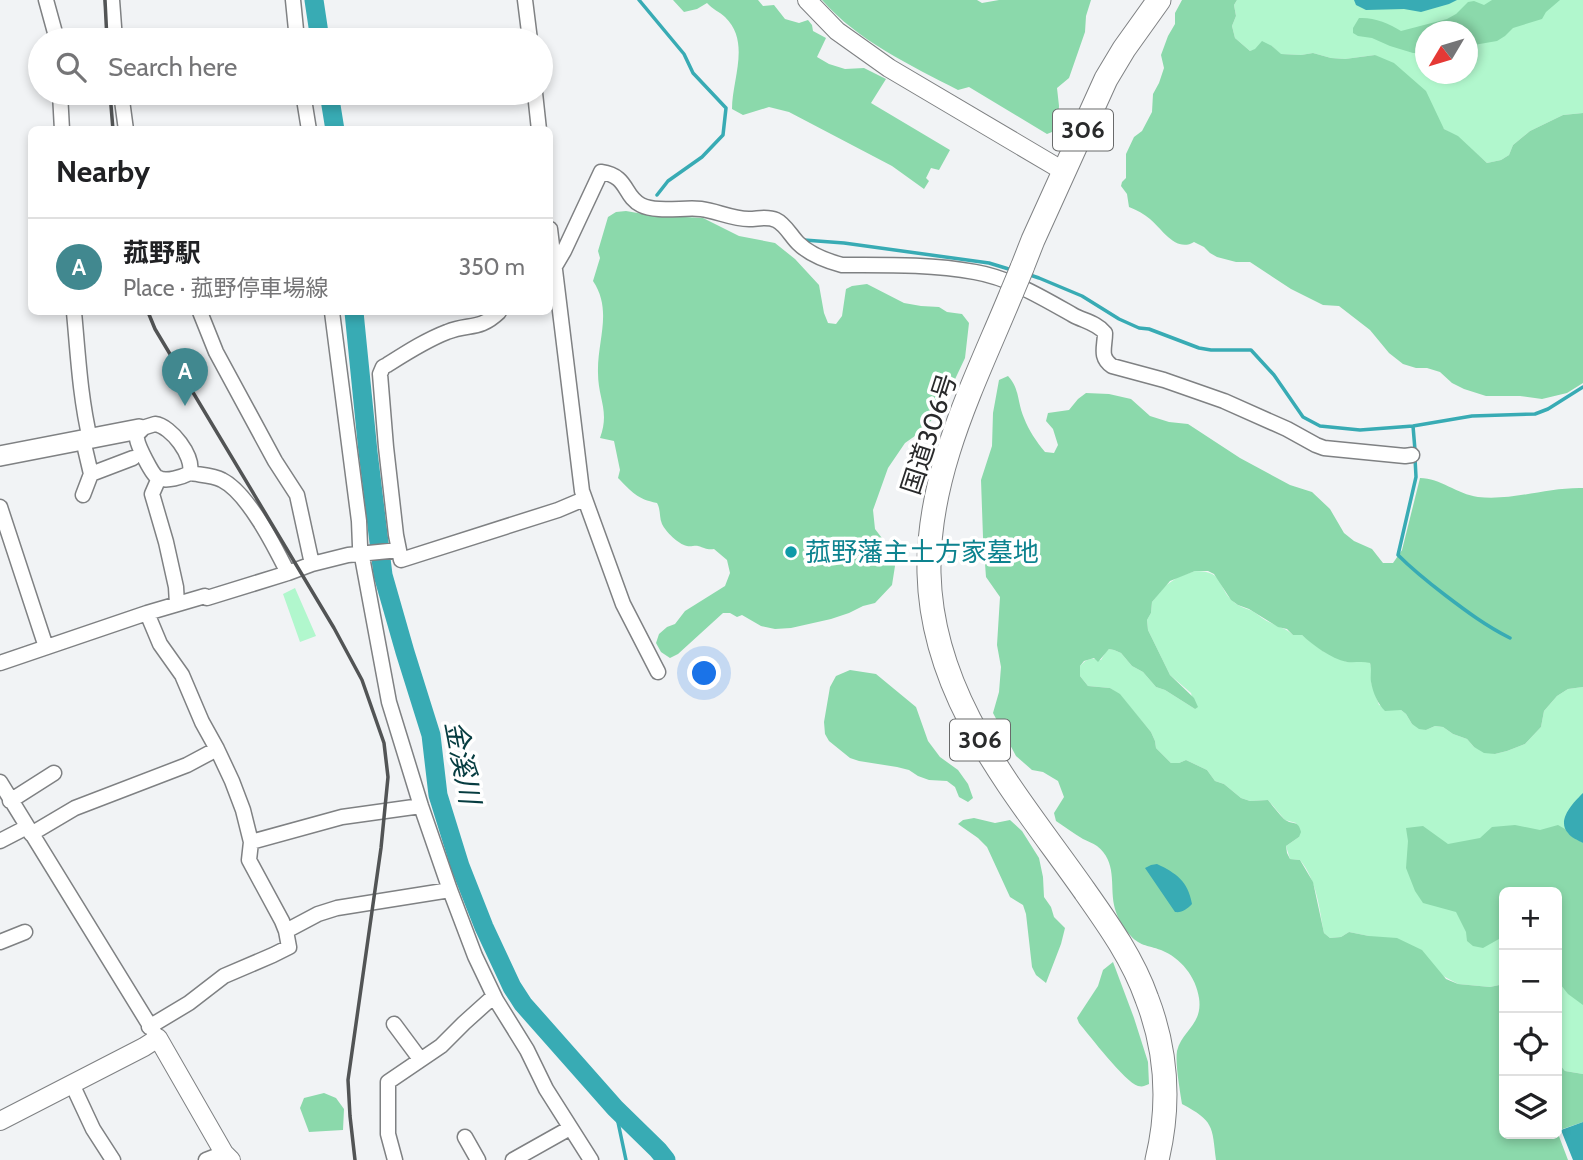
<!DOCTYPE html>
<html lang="en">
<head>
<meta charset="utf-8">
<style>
  body { margin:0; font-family:Cabin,"Noto Sans JP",sans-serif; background:#f6f6f6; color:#202124 }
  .controls { position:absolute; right:21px; bottom:21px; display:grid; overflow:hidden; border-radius:10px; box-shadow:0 4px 10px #0003 }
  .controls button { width:63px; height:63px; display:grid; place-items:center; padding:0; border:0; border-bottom:2px solid #e0e0e0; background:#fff; color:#202124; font:35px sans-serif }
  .compass { position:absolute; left:1415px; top:21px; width:63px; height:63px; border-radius:50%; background:#fff; box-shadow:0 4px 10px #0003; rotate:232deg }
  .you { position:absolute; left:705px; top:674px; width:24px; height:24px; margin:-18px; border:5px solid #fff; border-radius:50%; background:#1a73e8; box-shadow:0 0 0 10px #1a73e833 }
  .badge { display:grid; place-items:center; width:46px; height:46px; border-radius:50%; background:#41888f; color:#fff; font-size:23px; font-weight:700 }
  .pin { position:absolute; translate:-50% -58px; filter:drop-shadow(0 2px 4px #0008) }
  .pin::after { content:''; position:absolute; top:37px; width:24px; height:21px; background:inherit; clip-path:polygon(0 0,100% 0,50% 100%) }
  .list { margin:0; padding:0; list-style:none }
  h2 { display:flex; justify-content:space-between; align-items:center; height:91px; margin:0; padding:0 28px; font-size:30px }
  h2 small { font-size:23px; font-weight:400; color:#757577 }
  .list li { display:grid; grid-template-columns:46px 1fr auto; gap:21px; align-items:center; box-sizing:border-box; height:98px; padding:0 28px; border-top:2px solid #e0e0e0 }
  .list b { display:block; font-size:26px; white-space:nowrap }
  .list p { margin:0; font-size:23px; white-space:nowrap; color:#757577 }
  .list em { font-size:23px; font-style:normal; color:#757577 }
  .icon { flex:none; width:38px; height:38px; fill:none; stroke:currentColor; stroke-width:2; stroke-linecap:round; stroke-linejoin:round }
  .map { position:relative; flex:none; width:1583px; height:1160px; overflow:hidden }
  .search { position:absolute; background:#fff; box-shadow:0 4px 10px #0003; left:28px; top:28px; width:525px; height:77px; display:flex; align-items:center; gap:18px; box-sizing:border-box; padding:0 24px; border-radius:38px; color:#757577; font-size:26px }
  .panel { position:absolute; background:#fff; box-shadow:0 4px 10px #0003; left:28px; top:126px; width:525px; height:189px; border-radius:10px }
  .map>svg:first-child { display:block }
  .green { fill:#b1f7cd; fill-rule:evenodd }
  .forest { fill:#8bd9ab }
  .water { fill:#38abb4 }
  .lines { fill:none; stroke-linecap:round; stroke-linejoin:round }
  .stream { stroke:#38abb4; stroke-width:3.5 }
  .river { stroke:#38abb4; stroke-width:19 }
  .minor-casing { stroke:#7f8183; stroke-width:17 }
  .tertiary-casing { stroke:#7f8183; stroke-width:20 }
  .secondary-casing { stroke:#7f8183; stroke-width:22 }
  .trunk-casing { stroke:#7f8183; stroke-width:25 }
  .minor { stroke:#fff; stroke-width:14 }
  .tertiary { stroke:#fff; stroke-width:18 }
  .secondary { stroke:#fff; stroke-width:19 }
  .trunk { stroke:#fff; stroke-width:23 }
  .rail { stroke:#525455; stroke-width:3.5 }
  .trunk-bridge-casing { stroke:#7f8183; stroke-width:25; stroke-linecap:butt }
  .trunk-bridge { stroke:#fff; stroke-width:23 }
  .culture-dot { fill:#0f9aa8; stroke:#fff; stroke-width:2.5 }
  .labels { text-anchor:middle; stroke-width:7; stroke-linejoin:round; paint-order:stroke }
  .shield { fill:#fff; stroke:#696a6b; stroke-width:2 }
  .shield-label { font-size:24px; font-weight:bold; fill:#292a2b }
  .street-label { font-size:26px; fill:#292a2b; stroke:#fff }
  .culture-label { font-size:26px; fill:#0d838f; stroke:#fff; text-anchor:start }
  .water-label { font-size:28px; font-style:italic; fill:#063c40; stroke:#fff }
</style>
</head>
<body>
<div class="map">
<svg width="1583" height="1160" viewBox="0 0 1583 1160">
  <rect width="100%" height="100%" fill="#f1f3f5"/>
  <path class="green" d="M1237 0H1583V113L1563 115 1530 131 1513 145 1509 155 1501 160 1487 163 1458 137 1444 129 1375 55 1345 59 1331 58 1313 53 1301 55 1280 54 1272 46 1250 51 1235 38 1232 26 1236 16 1234 5ZM1426 32H1468V74H1426Z
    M1195 571C1227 571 1216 589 1235 603 1240 607 1245 608 1250 610 1257 613 1262 619 1269 622 1278 627 1286 628 1293 635H1302L1324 652 1347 662 1366 661 1370 663 1372 670 1371 682 1379 705 1401 710 1406 714 1412 724 1426 730 1435 726 1443 727 1453 734 1467 739 1474 747 1495 754 1507 751 1525 744 1541 727 1544 711 1557 696 1568 689 1583 687V1074L1565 1071 1557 1061V892H1504V984L1490 987 1458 984 1369 936 1349 932 1341 937 1330 938 1324 933C1319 907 1317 881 1300 860L1290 859 1286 846 1299 837 1296 823 1285 820 1268 800 1250 801 1241 798 1224 784 1215 781 1207 770 1186 760 1179 763H1171L1156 748 1155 741 1151 732 1120 695 1110 688 1088 686 1080 676V666C1086 659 1092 657 1101 660L1105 653 1109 649 1114 650 1121 653 1132 666 1143 672 1156 687 1165 690 1195 709 1191 693 1170 675 1148 630 1147 620 1151 613 1152 602 1165 586 1178 577Z
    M295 588 316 636 300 642 283 594Z"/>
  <path class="forest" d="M673 0H758L763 6 774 5 785 19 799 23 808 20 812 25 813 31 826 38 817 57 829 64 845 69 864 68 886 79 871 103 950 150 939 170 931 168 926 178 929 181 924 189 892 166 789 112 769 107 743 115 732 109C732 79 751 42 725 17 720 12 712 9 707 3L697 9 684 12Z
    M822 0H977L982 3 999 0H1091L1086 16 1085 32 1069 78 1057 88 1059 106 1057 130 1047 134 969 87 958 90C910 65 858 41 822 0Z
    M1182 0H1237L1234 5 1236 16 1232 26 1235 38 1250 51 1255 49 1262 41 1272 46 1281 54 1301 55 1313 53 1331 58 1345 59 1375 55 1394 63 1426 91 1444 129 1458 136 1487 163 1501 160 1509 155 1513 145 1530 131 1563 115 1583 113V383L1567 393 1542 399 1520 396H1486L1464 389 1452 383 1440 372 1427 368H1416L1403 364 1389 353 1370 330 1339 306 1323 305 1291 289 1250 262H1236L1217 257 1210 253 1204 247 1194 242C1176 253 1162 229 1150 219 1144 214 1137 210 1129 207L1127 194 1121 186 1122 182 1126 178V154L1134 137 1142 131 1152 112 1153 94 1159 83 1164 68 1161 55 1168 36 1175 24V13Z
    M1492 0H1560L1546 12 1542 19 1513 28 1505 36 1497 41 1468 46V32H1426L1425 53H1413L1390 46 1372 38 1358 36 1353 33V28L1359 18C1373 17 1389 23 1401 31L1447 19 1456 14 1468 2 1474 1 1484 5Z
    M626 211 649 215 703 218 739 236 775 243 795 259 819 285 824 313 828 323 836 324 842 316 846 289 852 286 867 284 904 303 921 306 939 307 947 312 962 314 969 323 965 358 941 409 922 431 905 443 888 468 873 510 875 529 891 550 895 566 892 585 875 603 863 606 849 613 831 619 791 628 775 629 761 626 742 615 737 617 730 613H723L678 654 670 658 661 652 656 643 659 634 667 627 675 624 685 611 725 586 730 573 727 560 714 549C707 550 705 548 698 546 695 545 691 547 687 546 678 544 666 532 662 524 659 517 661 510 657 503 637 499 632 492 618 478L620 470 614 441 600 438C610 411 598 399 598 373 597 340 613 311 593 281L600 258 598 251 608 217 616 212Z
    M1008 376C1020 389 1017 402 1024 418 1029 431 1036 441 1045 452L1054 453 1058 445 1053 429 1046 421 1048 413 1069 410 1078 399 1086 393 1109 394 1131 399 1150 416 1169 422 1188 424 1240 458 1290 485 1312 492 1330 509 1344 533 1354 541 1372 549 1383 563H1393L1402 550 1420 478C1440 478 1457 494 1478 497 1513 501 1548 487 1583 488V687L1568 689 1557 696 1544 711 1541 727 1525 744 1507 751 1495 754 1484 753 1474 747 1467 739 1453 734 1443 727 1435 726 1426 730 1419 729 1412 724 1406 714 1401 710 1385 711C1378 704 1373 693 1371 682 1370 675 1372 670 1370 663 1362 661 1354 663 1347 662 1330 658 1314 646 1302 635H1293L1287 629 1278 627 1249 609 1238 605 1231 600 1214 574 1208 571H1195L1170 581 1152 602 1151 613 1147 620 1148 630 1170 675 1194 698 1198 707 1195 709 1165 690 1156 687 1143 672 1132 666 1121 653 1114 650 1109 649 1098 662 1094 658 1084 661 1080 666V676L1088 686 1110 688 1120 694 1151 732 1155 741 1156 748 1171 763H1179L1186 760 1207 770 1215 781 1224 784 1241 798 1250 801 1268 800C1273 806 1278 813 1284 819 1293 826 1298 819 1301 832L1299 837 1286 846 1287 853 1290 859 1300 860 1313 882 1324 933 1330 938 1341 937 1349 932 1369 936 1397 938 1422 950 1446 979 1458 984 1490 987 1504 984V1134H1557V1061L1565 1071 1583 1074V1122L1557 1131 1568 1160H1216C1212 1126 1214 1121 1182 1104 1180 1091 1175 1063 1177 1051 1182 1030 1203 1025 1199 998 1196 977 1181 958 1161 950 1147 945 1139 946 1129 934 1122 926 1116 915 1114 905 1110 884 1117 862 1097 846 1093 843 1087 841 1083 839 1073 833 1065 827 1056 821L1054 813 1064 797 1058 781 1043 772 1032 770 1016 756 993 713 999 692 1001 667 997 645 1000 597 986 577 983 537 981 480 992 446 993 413 999 380Z
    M850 670 876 674 916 707 928 741 940 757 958 770 968 784 973 798 968 802 959 797 955 787 947 781 929 780 918 776 909 770 897 767 859 761 850 758 829 741 825 734 824 722 830 687 836 676Z
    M974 818 995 823 1010 820 1022 831 1039 858 1043 877 1044 897 1051 907 1054 917 1065 928 1061 944 1046 983 1036 975 1032 967 1026 914 1023 905 1010 897 987 847 978 838 958 824 963 820Z
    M1515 825 1540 830 1558 825 1565 829 1571 836 1583 843V1005L1568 994 1557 980V892H1504V946L1499 939 1483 948 1473 946 1467 941 1466 932 1456 912 1423 903 1415 891 1406 868 1408 841 1406 828 1423 826 1448 844 1480 838 1492 827Z
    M1113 962 1134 1018 1148 1062 1149 1084C1144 1086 1143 1087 1138 1086 1125 1082 1089 1035 1079 1023L1077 1018 1098 986 1103 970Z
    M324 1093 336 1098 344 1109 343 1130 309 1132 300 1108 304 1098Z"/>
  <path class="water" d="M1354 0H1457L1449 4 1421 12 1404 9 1366 10 1356 5Z
    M1583 793V843C1578 840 1571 838 1568 833 1556 820 1574 802 1583 793Z
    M1157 864C1176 873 1188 881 1192 904 1187 909 1182 913 1175 912L1145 868 1151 865Z
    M1583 1122V1160H1573L1561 1130Z"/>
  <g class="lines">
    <path class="stream" d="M639 0 684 54 693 73 726 108 723 135 702 157 668 181 657 195
      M804 240 844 243 989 263 1012 270
      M1027 274 1039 278 1082 296 1119 319 1139 328 1149 329 1199 348 1211 350H1251L1274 375 1303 417 1320 426 1360 430 1413 426 1472 416 1535 414 1548 409 1583 387
      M1413 426 1415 450
      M1415 458 1416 477 1398 555C1412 569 1428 582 1445 595 1466 611 1486 626 1510 638
      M615 1108 626 1160"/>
    <path class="river" d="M314 0 320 40
      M329 93 335 130
      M354 312 368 452 383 575 405 652 431 735 438 795 460 866 484 927 512 987 523 1004 615 1108 658 1150 666 1160"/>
    <defs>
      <path id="minor" d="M46 0 57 40
        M112 0 115 40
        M293 0 297 40
        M525 0 530 40
        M60 93 62 130
        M121 93 126 130
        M303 93 309 130
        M535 93 539 130
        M550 229 582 491 623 604 658 672
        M550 271 554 268 564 251 601 172C629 176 623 196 641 205 657 213 684 207 701 209 717 211 732 219 749 219 758 219 767 216 776 220 785 224 791 236 798 243 809 254 827 261 842 265 886 265 932 264 975 272 1010 278 1043 298 1073 315 1084 321 1097 323 1105 333 1105 347 1099 357 1112 366L1164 380 1224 401 1287 429 1316 445 1324 448 1405 456 1412 455
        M74 312C78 354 80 397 90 439
        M200 312 216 352 275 461 297 495 312 564
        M332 312 359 521 360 546 389 702 421 806 450 890 475 956 496 1000 527 1050 546 1089 591 1160
        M499 312C479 331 469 323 447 332 426 340 406 353 387 365L383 367 380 374 386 447 396 535 401 560 558 510 584 499
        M155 424C171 426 194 456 190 473 182 477 167 482 158 478 152 475 138 446 137 439 136 434 137 433 139 429Z
        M190 473C200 475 213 475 222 480 248 493 275 547 288 573
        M91 474 133 458
        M159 478 152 494 166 542 176 587 177 604
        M83 495 91 474 83 440
        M0 507 46 647
        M147 613 160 644 182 675 202 722 217 749 232 781 243 810 251 842 249 860 282 921 286 931 289 947 273 955 224 976 189 1003 149 1027
        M0 663 147 613 205 596 207 598 288 573 312 564 348 555 399 550
        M0 782 155 1034
        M10 801 54 773
        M31 834 75 808 187 765 217 749
        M0 841 27 827
        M251 842 342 817 421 806
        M286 931 318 914 337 908 450 890
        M0 942 25 932
        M394 1024 420 1059
        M72 1084 93 1129 113 1160
        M465 1137 478 1160
        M206 1160 224 1153
        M395 1160 388 1134V1082L441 1046 464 1023 494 996
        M513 1160 570 1128"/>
      <path id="tertiary" d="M807 0 837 31 889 68 1065 172
        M0 1121 144 1047 158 1038 224 1153 231 1160"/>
      <path id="secondary" d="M0 456 139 429"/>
      <path id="trunk" d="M1022 268 1033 240 1106 79 1124 49 1159 0
        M1012 292C975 382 927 473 929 573 932 699 1015 792 1084 890 1108 924 1133 959 1147 999 1167 1051 1170 1106 1157 1160"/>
    </defs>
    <use href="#minor" class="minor-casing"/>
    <use href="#tertiary" class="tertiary-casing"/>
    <use href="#secondary" class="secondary-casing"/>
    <use href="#trunk" class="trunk-casing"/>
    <use href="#minor" class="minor"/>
    <use href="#tertiary" class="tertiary"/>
    <use href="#secondary" class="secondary"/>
    <use href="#trunk" class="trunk"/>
    <path class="rail" d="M105 0 107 40
      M110 93 113 130
      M148 312 155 329 334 628 362 680 384 743 388 777 381 848 348 1080 350 1116 355 1160"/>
    <defs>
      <path id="trunk-bridge" d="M1012 292 1022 268"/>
    </defs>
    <use href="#trunk-bridge" class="trunk-bridge-casing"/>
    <use href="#trunk-bridge" class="trunk-bridge"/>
  </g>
  <circle class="culture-dot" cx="791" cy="552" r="7"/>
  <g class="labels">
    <g class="shield">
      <rect x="1053" y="109.5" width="60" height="41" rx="5"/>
      <rect x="950" y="719.5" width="60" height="41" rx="5"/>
    </g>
    <g class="shield-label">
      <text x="1083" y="138">306</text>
      <text x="980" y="748">306</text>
    </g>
    <g class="street-label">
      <text transform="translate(929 434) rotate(-72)" y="9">国道306号</text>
    </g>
    <g class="culture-label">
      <text x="805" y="561">菰野藩主土方家墓地</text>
    </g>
    <g class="water-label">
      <text transform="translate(463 762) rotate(79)" y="10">金溪川</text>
    </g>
  </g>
</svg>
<div class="controls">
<button>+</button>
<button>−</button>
<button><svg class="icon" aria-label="locate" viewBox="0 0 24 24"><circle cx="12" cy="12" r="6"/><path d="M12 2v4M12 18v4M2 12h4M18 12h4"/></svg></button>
<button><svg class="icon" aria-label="layers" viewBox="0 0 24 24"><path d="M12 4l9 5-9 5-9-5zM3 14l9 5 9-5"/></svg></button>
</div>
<svg class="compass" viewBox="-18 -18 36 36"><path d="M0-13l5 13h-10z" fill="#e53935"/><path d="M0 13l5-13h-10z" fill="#757577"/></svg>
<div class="you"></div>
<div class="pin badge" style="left:185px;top:406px">A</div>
<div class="search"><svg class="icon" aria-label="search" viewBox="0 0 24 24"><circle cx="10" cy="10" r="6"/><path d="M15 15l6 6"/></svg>Search here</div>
<section class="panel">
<h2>Nearby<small></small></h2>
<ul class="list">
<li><span class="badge">A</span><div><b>菰野駅</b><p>Place · 菰野停車場線</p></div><em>350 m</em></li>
</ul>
</section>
</div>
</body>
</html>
